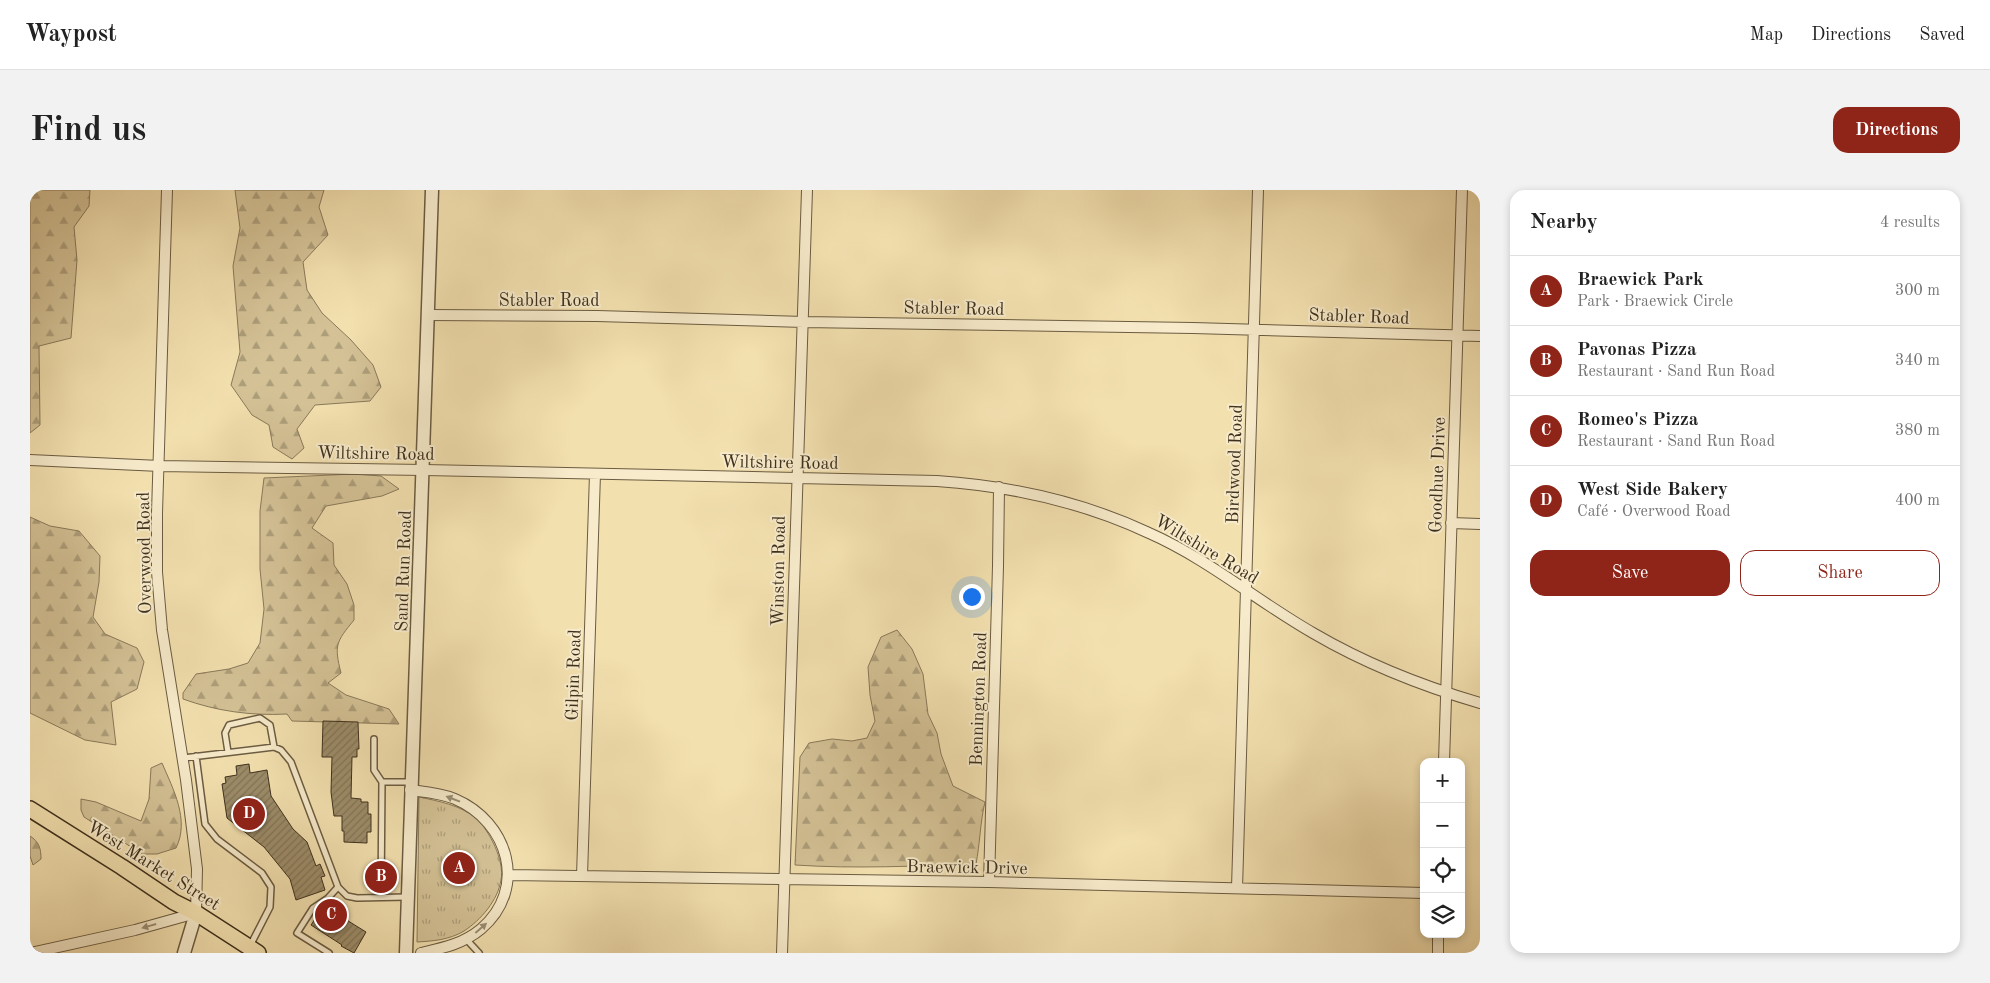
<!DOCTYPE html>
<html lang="en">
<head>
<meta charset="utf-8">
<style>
  body { margin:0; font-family:"Old Standard TT",serif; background:#f2f2f2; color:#222 }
  .controls { position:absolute; right:15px; bottom:15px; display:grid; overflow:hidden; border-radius:10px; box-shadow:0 2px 8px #0003 }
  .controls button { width:45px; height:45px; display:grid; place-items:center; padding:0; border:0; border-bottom:1px solid #e0e0e0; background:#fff; color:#222; font:25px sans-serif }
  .you { position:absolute; left:941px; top:406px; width:18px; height:18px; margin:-12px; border:4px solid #fff; border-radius:50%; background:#1a73e8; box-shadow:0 0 0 8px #1a73e833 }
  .badge { display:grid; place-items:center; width:32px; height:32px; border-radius:50%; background:#8f2418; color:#fff; font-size:16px; font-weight:700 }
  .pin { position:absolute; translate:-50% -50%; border:2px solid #fff; box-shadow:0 1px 5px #0006 }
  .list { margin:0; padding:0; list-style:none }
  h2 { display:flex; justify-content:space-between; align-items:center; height:65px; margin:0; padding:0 20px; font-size:21px }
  h2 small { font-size:16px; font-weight:400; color:#767676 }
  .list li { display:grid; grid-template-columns:32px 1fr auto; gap:15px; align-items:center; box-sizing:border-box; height:70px; padding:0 20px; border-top:1px solid #e0e0e0 }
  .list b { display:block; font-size:19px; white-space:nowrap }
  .list p { margin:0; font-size:16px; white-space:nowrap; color:#767676 }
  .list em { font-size:16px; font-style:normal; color:#767676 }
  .actions { display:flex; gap:10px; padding:15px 20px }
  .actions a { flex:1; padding:11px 0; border:1px solid #8f2418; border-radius:15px; text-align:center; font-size:18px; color:#8f2418 }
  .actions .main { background:#8f2418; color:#fff }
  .icon { flex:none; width:28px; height:28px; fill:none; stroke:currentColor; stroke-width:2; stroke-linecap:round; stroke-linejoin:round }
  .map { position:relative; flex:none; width:1450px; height:763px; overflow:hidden; border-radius:15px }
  header { display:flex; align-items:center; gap:30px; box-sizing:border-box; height:70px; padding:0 25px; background:#fff; border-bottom:1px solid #e0e0e0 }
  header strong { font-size:24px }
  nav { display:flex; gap:28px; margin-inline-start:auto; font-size:18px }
  .intro { display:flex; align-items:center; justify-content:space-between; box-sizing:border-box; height:120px; padding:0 30px }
  h1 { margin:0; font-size:35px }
  .button { padding:12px 22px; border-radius:15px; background:#8f2418; color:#fff; font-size:18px; font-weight:700 }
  main { display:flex; gap:30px; padding:0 30px }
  aside { flex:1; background:#fff; border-radius:15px; box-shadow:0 2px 8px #0003 }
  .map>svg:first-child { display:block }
  .forest { fill:url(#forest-firs); stroke:#89795a }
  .park { fill:url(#park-tufts); stroke:#89795a }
  .building { fill:url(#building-hatch); stroke:#3e301d }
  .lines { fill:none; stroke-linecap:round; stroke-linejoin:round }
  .service-casing { stroke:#6b5c42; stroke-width:8 }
  .minor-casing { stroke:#6b5c42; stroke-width:12 }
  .tertiary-casing { stroke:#6b5c42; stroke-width:15 }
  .primary-casing { stroke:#3e301d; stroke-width:18 }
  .service { stroke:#f7ebcb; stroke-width:5 }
  .minor { stroke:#f7ebcb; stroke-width:10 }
  .tertiary { stroke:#f7ebcb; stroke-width:12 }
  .primary { stroke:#f3e0af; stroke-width:15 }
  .oneway { fill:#9a8e74 }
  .labels { text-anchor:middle; stroke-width:4; stroke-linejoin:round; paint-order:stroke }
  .street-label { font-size:18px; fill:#3e301d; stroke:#f7ebcb }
</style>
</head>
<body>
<header>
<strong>Waypost</strong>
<nav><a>Map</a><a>Directions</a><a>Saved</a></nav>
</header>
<div class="intro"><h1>Find us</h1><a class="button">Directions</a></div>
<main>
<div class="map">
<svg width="1450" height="763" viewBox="0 0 1450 763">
  <defs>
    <pattern id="forest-firs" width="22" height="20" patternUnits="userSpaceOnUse" patternTransform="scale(1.25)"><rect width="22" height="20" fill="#d4c296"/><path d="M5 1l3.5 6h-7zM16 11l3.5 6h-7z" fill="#ad9e7a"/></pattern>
    <pattern id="park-tufts" width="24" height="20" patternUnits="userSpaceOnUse" patternTransform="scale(1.25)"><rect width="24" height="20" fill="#d4c296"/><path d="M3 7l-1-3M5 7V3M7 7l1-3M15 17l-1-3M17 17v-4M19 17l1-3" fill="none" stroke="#ad9e7a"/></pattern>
    <pattern id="building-hatch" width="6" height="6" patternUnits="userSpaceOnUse" patternTransform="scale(1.25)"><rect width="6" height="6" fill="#9c8c69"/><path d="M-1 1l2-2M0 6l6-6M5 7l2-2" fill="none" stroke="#817356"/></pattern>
  </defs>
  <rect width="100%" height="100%" fill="#f3e0af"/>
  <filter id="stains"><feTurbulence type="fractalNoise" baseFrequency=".004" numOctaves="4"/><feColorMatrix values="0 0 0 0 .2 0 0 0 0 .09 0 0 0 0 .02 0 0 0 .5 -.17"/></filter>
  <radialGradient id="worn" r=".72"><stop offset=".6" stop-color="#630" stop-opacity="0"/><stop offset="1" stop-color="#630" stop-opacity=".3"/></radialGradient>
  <path class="forest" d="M0 0H60L59 16 44 37 47 70 41 148 9 156 10 235 0 243Z
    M205 0H294L289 17 298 45 273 72 277 100 292 123 321 150 343 175 351 197 340 211 285 215 267 239 274 258 262 269 243 257 239 235 222 225 201 195 210 162 203 76 210 38Z
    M324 284 351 286 369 299 352 306 296 316 282 338 303 353 304 375 317 394 324 415V430C306 452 304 455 311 483L298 493 316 505 359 519 369 534 262 531 257 524C221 526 186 521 153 509V503L166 484 199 479 218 473 230 453 234 419 230 379V321L234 288Z
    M0 327 20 336 49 341 70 366 69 392 63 427 75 444 107 458 114 472 107 499 81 512 86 555 55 550 0 523Z
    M867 440 882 459 893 484 898 524 907 543 911 564 923 596 955 612C950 633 950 654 946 674 885 676 826 679 765 675L770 567 779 553 802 549 822 551 837 548 845 531 840 505 838 477 851 447Z
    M132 573C143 599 160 630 146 658L127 664H112L54 627 51 620V609L66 612 111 631 119 609 121 578Z
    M0 646C9 652 11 658 11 669L3 675 0 666Z"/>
  <path class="park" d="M389 607C408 611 430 615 446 628 459 640 475 671 471 690 468 710 451 730 434 741 419 750 403 751 387 752Z"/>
  <path class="building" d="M293 531 328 532 329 559H327V567H322L321 608 331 609V612H338V624H341V642H337V653L314 652V641H312V626H304L301 602 302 567H292Z
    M219 574 220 583 237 580 241 606 263 639 277 652 286 676 290 674 295 686 291 687 295 700 266 710 260 689 234 657 197 628 192 594 196 593 195 587 207 585 206 576Z
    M294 716 336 742 324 763 311 756 312 755 281 735Z"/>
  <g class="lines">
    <defs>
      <path id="service" d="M344 549V580L352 592H381
        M198 562 195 543 199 535 230 528 240 535 244 557
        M166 566 175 634 187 649 232 683 241 697 240 717 220 756
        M153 568 244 557 251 560 261 572 308 697 317 706 327 708 377 707
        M351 707 352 592
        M436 749 449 763
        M299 763 267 743 283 718 298 708 308 697"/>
      <path id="minor" d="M397 125 567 126 774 132 1163 138 1450 146
        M0 270 130 276 394 280 907 291C980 296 1053 312 1119 343 1178 369 1227 411 1283 443 1336 474 1392 496 1450 513
        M1421 333 1450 334
        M1414 572 1432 0
        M380 600C395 602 411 603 425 609 479 632 498 699 451 739 433 754 413 758 391 763
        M480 685 959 692 1394 703
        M552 686 565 284
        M959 692 968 376 969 297
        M1207 698 1228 0
        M1 763 105 740 166 723 167 679 156 590 132 440 127 382V323L137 0
        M752 763 777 0
        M1408 763V744"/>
      <path id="tertiary" d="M154 763 166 723
        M376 763C384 509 394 254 402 0"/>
      <path id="primary" d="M0 619 92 677 144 712 166 723 228 763"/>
    </defs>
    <use href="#service" class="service-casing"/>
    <use href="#minor" class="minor-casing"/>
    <use href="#tertiary" class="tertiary-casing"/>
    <use href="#primary" class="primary-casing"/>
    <use href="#service" class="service"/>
    <use href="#minor" class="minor"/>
    <use href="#tertiary" class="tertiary"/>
    <use href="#primary" class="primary"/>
  </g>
  <defs><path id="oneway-solid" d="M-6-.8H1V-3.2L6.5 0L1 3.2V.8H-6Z" transform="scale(1.25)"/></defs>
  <g class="oneway">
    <use href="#oneway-solid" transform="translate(423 609) rotate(-159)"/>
    <use href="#oneway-solid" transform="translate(119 736) rotate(164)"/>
    <use href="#oneway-solid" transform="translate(451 738) rotate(-41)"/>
  </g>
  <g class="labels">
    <g class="street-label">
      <text x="519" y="116">Stabler Road</text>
      <text transform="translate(924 118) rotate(1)" y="6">Stabler Road</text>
      <text transform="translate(1329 126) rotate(2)" y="6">Stabler Road</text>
      <text transform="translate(346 263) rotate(1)" y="6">Wiltshire Road</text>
      <text transform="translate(750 272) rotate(1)" y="6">Wiltshire Road</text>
      <text transform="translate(1204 274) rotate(-88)" y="6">Birdwood Road</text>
      <text transform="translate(1407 285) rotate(-88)" y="6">Goodhue Drive</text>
      <text transform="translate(1177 359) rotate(31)" y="6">Wiltshire Road</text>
      <text transform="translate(114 363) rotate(-91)" y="6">Overwood Road</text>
      <text transform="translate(373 381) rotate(-88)" y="6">Sand Run Road</text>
      <text transform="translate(748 381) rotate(-89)" y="6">Winston Road</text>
      <text transform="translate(543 485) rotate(-88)" y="6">Gilpin Road</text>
      <text transform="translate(948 509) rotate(-88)" y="6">Bennington Road</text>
      <text transform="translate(124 675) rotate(32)" y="6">West Market Street</text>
      <text transform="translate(937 677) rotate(1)" y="6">Braewick Drive</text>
    </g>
  </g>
  <rect width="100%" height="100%" filter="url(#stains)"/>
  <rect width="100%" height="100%" fill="url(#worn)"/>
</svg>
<div class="controls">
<button>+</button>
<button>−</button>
<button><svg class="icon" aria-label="locate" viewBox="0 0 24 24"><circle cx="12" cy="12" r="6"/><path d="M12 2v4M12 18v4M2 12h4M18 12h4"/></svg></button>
<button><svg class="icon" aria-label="layers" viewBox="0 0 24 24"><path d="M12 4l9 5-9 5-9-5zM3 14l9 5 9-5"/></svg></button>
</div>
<div class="you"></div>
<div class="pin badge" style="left:429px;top:678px">A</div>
<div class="pin badge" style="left:351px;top:687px">B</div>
<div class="pin badge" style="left:301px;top:725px">C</div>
<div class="pin badge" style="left:219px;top:624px">D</div>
</div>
<aside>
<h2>Nearby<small>4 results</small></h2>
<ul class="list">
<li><span class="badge">A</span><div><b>Braewick Park</b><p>Park · Braewick Circle</p></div><em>300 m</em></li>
<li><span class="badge">B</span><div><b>Pavonas Pizza</b><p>Restaurant · Sand Run Road</p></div><em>340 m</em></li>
<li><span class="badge">C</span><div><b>Romeo's Pizza</b><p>Restaurant · Sand Run Road</p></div><em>380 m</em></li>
<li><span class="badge">D</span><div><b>West Side Bakery</b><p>Café · Overwood Road</p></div><em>400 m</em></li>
</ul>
<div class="actions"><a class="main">Save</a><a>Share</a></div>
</aside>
</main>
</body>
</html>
